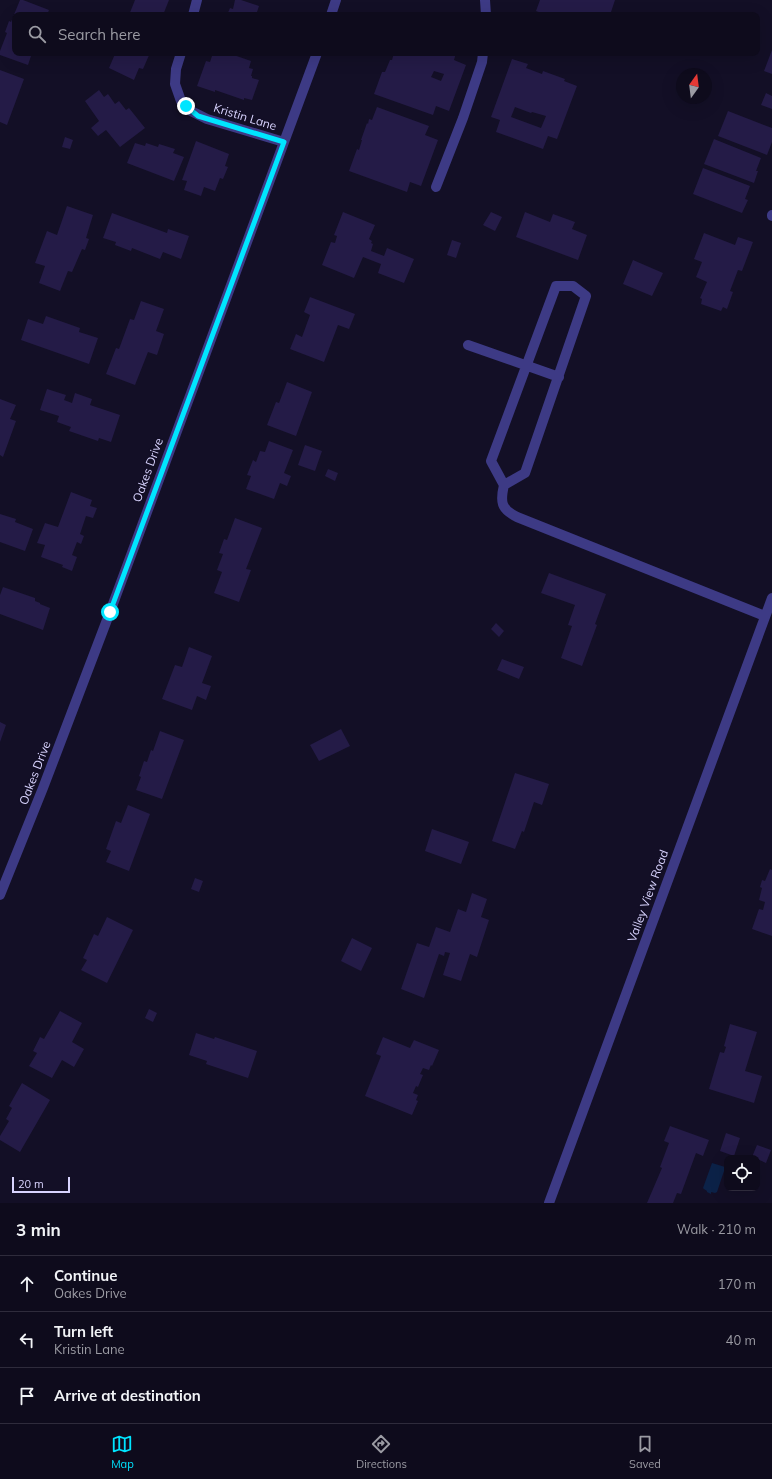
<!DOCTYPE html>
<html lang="en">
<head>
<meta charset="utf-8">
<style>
  body { margin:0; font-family:Mulish,sans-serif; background:#171425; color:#f1f3f6 }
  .controls { position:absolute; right:12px; bottom:12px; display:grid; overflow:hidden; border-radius:8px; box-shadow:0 4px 16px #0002 }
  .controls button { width:36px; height:36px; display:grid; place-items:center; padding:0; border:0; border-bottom:1px solid #2e2b3b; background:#0e0b1c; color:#f1f3f6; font:20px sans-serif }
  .compass { position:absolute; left:676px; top:68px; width:36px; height:36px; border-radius:50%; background:#0e0b1c; box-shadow:0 4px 16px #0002; rotate:14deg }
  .scale { position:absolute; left:12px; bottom:10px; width:58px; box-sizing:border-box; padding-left:4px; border:2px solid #d9d4ff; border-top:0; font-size:11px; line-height:14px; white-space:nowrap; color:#d9d4ff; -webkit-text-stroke:3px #130f26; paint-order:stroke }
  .stop { position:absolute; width:12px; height:12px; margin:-9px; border:3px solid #00e5ff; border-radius:50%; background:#fff }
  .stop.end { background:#00e5ff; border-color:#fff; box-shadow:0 1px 4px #0008 }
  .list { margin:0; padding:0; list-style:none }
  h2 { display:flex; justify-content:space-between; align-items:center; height:52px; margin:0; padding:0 16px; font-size:17px }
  h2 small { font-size:13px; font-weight:400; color:#9b9ba3 }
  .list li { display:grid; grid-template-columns:26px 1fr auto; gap:12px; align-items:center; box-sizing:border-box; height:56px; padding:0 16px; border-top:1px solid #2e2b3b }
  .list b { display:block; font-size:15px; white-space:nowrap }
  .list p { margin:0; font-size:13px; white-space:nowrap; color:#9b9ba3 }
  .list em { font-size:13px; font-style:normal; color:#9b9ba3 }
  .icon { flex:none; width:22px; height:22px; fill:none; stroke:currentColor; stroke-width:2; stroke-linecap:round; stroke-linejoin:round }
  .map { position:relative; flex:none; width:772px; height:1203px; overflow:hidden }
  .search { position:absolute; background:#0e0b1c; box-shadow:0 4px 16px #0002; left:12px; right:12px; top:12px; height:44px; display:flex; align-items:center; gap:10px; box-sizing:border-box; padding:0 14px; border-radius:8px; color:#9b9ba3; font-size:15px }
  .sheet { height:220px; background:#0e0b1c }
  nav { display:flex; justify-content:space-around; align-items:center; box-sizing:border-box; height:56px; border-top:1px solid #2e2b3b; background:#0e0b1c; font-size:11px; color:#9b9ba3 }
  nav a { display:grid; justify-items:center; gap:2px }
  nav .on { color:#00e5ff }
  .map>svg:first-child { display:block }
  .water { fill:#0c2248 }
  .building { fill:#241b47; fill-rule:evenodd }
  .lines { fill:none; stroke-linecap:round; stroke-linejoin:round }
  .minor { stroke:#3d3a85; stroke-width:10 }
  .route { stroke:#00e5ff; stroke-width:5 }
  .labels { text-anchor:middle; stroke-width:3; stroke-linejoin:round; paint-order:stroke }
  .street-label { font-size:12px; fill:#d9d4ff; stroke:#130f26 }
</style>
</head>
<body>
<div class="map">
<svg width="772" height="1203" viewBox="0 0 772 1203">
  <rect width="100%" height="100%" fill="#130f26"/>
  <path class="water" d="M712 1163 725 1167V1168L717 1192 715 1193 711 1192V1194L707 1192V1191L704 1189 703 1188Z"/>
  <path class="building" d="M20 0H23L49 10 47 15H15V53H32L28 65 0 55V51L7 33 5 32 9 21 11 22Z
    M135 0H169L163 15 159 13V15H129Z
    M235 0H241L259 6 256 15H227L230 8 233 9Z
    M540 0H615L610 15H546L536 11Z
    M772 50V74L764 71Z
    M112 53H150L143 69 139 68 134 80 109 68 115 54Z
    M213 53H228L251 61 249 68 253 69 251 76H252V78L259 80 252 100 244 98V100L215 90V92L197 86 206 61 210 62Z
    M394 53H456L454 60 466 65 449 111 436 106 433 115 374 94 382 72H385L390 60H392ZM434 71 444 74 441 81 431 77Z
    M512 59 528 64 526 68 542 74 543 71 565 79 564 81 577 86 557 139 548 136 543 149 496 132 500 120 491 117ZM515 107 531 113 532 112 546 116 541 128 511 117Z
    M0 70 24 79 7 125 0 122Z
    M99 90 104 97 108 94 115 104 119 101 126 110 129 108 145 128 120 147 106 130 98 136 91 128 99 121 85 101Z
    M766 93 772 96V109L761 105Z
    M377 107 429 126 425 135 438 140 421 186 410 182 407 192 349 171 357 149 359 150 362 140H361L367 123 368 124 369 119 372 120Z
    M728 111 772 128V142L767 155 718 136Z
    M65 137 73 140 70 149 62 147Z
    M714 139 761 158 756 171H758L754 183 704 164Z
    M196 141 229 154 225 166 228 167 223 179 220 178 215 191 204 187 201 196 184 190 187 181 182 180Z
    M135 143 145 146 146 143 158 147 159 144 175 149 173 153 184 157 174 181 127 163Z
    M703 168 750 186 745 199 748 200 742 213 693 194Z
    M67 206 93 215 86 238 89 239 85 250 82 249 72 272 68 271 60 291 39 283 45 266 35 263 47 231 57 235Z
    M343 212 375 225 369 239 372 241 371 243 373 244 371 251 384 256 387 248 414 259 404 283 378 273 381 264 363 257 354 278 322 265 331 242 335 243 337 236 334 235Z
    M491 212 502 217 495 231 483 225Z
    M525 212 550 222 553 214 575 222 572 229 587 235 578 260 516 237Z
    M112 213 167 233 168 229 189 236 181 259 163 252 160 259 132 248 131 251 115 245 116 242 103 238Z
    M704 233 735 245 738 237 753 242 742 271 738 270 730 291 733 292 727 309 723 307 721 311 701 304 702 299 700 298 707 282 696 277 702 262 694 259Z
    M452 240 461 243 456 258 447 255Z
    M633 260 663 273 652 296 623 284Z
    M310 297 355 314 349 329 338 325 324 362 290 349 296 334 302 337 310 315 304 312Z
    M141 301 164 309 156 331 164 334 157 355 148 352 135 385 106 374 116 348 119 349 130 319 134 320Z
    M46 316 80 328 79 332 98 338 89 364 21 340 28 319 43 324Z
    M287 382 312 392 296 436 267 425 276 402 279 403Z
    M47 389 66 395 64 400 72 403 75 393 92 399 90 405 120 415 111 442 99 438 98 441 69 431 71 427 57 422 59 416 40 410Z
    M0 399 16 405 10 419 16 421 3 457 0 455Z
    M269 441 293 450 284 473 291 476 287 486 280 483 274 499 246 489 251 476 247 475 253 460 256 462 260 451 265 452Z
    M305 445 322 451 315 471 298 465Z
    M328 469 338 473 335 481 325 476Z
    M71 492 92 500 90 506 97 508 93 518 86 516 80 534 84 536 81 544 77 542 72 555 77 557 72 571 62 567 63 565 41 557 45 545 37 543 45 523 58 527Z
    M0 514 16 519 15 522 33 529 25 551 0 542Z
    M235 518 262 528 246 569 251 570 239 602 214 593 222 572 217 570 223 554 219 553 224 539 227 540Z
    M549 573 606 594 595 624 597 625 582 666 561 658 572 626 568 625 575 605 541 593Z
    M3 587 35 598V601L40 603V604L50 608 43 630 0 614V595Z
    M496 623 504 631 499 637 491 629Z
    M189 647 212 656 202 683 211 686 206 700 197 696 192 710 162 699 175 665 182 667Z
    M502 659 524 667 519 679 497 670Z
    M0 722 6 725 0 742Z
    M341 729 350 746 319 761 310 745Z
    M160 731 184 740 162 799 136 790 141 777 139 776 144 761 147 762 151 750 153 751Z
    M515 773 549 784 542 805 534 802 524 832 522 831 515 849 492 841Z
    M128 805 150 814 129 871 106 862 111 851 106 849 116 821 121 823Z
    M432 829 469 842 461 864 425 851Z
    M770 869 772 870V936L752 929 759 909 763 910 765 902 759 900 762 888 760 887 762 880 765 881Z
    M195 878 203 881 199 892 191 889Z
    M472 893 487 899 481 917 489 920 477 957 470 954 461 981 443 975 450 953 445 952 444 956 439 954 424 998 401 989 417 943 429 947 436 927 450 932 458 909 466 912Z
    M107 917 133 930 107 983 81 970 87 960 83 958 94 934 98 936Z
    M352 938 372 948 361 971 341 961Z
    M149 1009 157 1013 153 1022 145 1018Z
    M60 1011 82 1023 72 1042 84 1049 74 1067 62 1060 52 1078 29 1066 37 1053 33 1051 40 1037 44 1039Z
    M730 1024 757 1032 745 1071 762 1076 754 1103 709 1089 720 1052 724 1053 726 1047 724 1046Z
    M196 1033 214 1039 215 1037 257 1051 248 1078 206 1064 207 1061 189 1055Z
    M383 1037 410 1048 414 1040 439 1050 432 1066 431 1065 429 1070 423 1068 420 1074 423 1075 418 1087 416 1086 413 1093 418 1095 416 1100 418 1101 412 1115 365 1096 381 1056 376 1054Z
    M22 1083 50 1100 20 1152 0 1140V1136L9 1121 6 1119 12 1108 9 1106Z
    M670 1126 709 1140 703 1156 696 1153 681 1194 677 1193 673 1203H647L662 1168 660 1167 669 1143 664 1141Z
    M726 1133 740 1138 734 1156 720 1151Z
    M757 1145 771 1150 766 1163 757 1159V1158L752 1157Z"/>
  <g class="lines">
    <path class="minor" d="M485 0 486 15
      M193 15 197 0
      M331 15 336 0
      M181 53 176 69 175 84 181 101 191 111 207 119 284 142
      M436 187 463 118 482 62 483 53
      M772 216V215
      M468 345 559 377
      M504 485 525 473 586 296 573 286H556L491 461 504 485C500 502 501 509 517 517L765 616
      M0 895 43 788 110 612 317 53
      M549 1203 772 598"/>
  </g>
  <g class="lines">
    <path class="route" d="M110 612 284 142 198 116 186 106"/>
  </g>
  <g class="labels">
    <g class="street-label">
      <text transform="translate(245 117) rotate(17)" y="4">Kristin Lane</text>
      <text transform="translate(148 470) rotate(-70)" y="4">Oakes Drive</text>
      <text transform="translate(35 773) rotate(-69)" y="4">Oakes Drive</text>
      <text transform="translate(648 896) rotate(-70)" y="4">Valley View Road</text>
    </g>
  </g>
</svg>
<div class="controls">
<button><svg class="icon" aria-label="locate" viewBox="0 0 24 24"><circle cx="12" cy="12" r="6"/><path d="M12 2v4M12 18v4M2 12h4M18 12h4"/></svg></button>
</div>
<svg class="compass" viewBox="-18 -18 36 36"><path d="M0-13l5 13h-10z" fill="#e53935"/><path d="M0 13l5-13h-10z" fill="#9b9ba3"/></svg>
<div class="scale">20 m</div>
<div class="stop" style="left:110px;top:612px"></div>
<div class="stop end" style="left:186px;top:106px"></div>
<div class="search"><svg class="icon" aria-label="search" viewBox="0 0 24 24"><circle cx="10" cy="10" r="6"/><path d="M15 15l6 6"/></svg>Search here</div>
</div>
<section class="sheet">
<h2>3 min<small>Walk · 210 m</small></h2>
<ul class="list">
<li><svg class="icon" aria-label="ahead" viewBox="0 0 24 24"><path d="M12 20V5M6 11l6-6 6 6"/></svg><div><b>Continue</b><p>Oakes Drive</p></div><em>170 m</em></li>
<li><svg class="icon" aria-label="left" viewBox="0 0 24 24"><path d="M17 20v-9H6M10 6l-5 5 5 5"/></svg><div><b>Turn left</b><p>Kristin Lane</p></div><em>40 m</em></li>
<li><svg class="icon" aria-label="arrive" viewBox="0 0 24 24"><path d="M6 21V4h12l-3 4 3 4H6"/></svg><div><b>Arrive at destination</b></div></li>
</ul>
</section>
<nav>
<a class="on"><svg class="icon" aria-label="map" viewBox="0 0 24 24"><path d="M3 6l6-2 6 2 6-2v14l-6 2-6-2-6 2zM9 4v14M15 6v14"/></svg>Map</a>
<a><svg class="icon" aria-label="directions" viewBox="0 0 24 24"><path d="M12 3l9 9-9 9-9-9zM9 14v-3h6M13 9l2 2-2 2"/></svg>Directions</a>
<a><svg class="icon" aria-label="saved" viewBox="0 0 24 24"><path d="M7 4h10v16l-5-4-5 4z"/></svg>Saved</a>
</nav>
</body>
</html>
